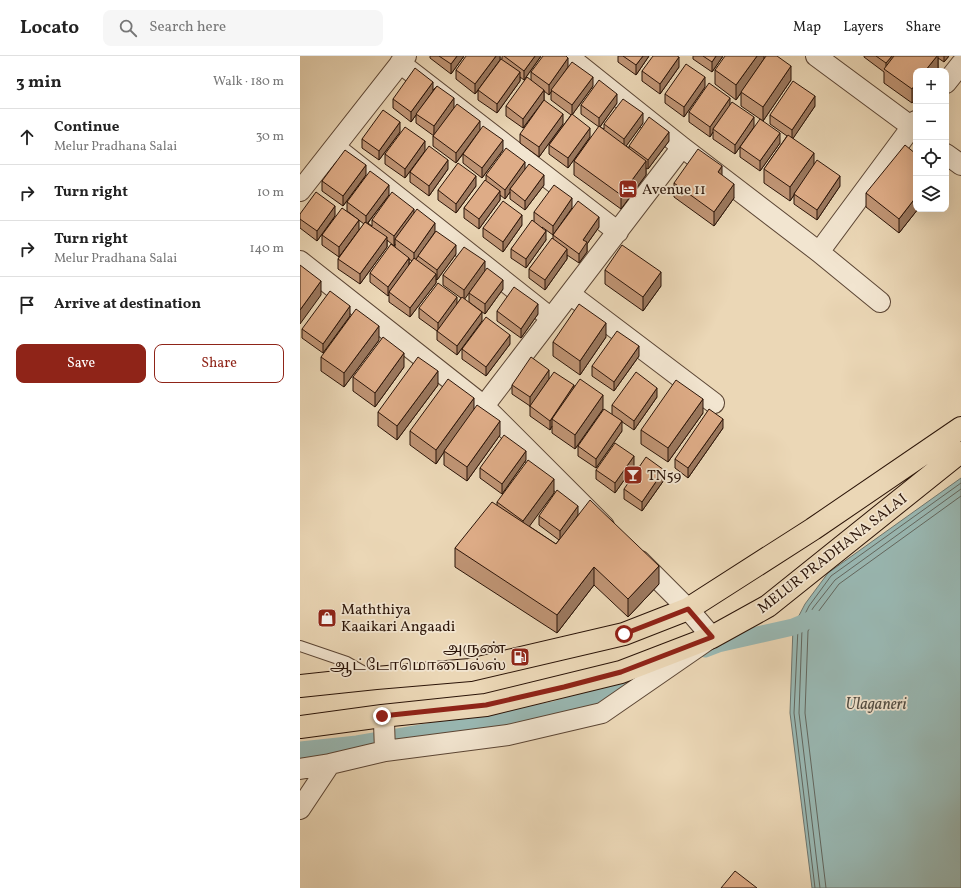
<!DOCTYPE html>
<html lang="en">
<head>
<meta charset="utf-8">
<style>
  body { margin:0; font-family:Vollkorn,"Noto Serif Tamil",serif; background:#f6f6f6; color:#222 }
  .controls { position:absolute; right:12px; top:12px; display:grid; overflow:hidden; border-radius:8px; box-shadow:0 4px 16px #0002 }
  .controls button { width:36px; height:36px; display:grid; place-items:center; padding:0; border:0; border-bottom:1px solid #e0e0e0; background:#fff; color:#222; font:20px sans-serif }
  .stop { position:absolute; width:12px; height:12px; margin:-9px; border:3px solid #8f2418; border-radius:50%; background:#fff }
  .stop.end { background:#8f2418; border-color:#fff; box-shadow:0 1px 4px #0008 }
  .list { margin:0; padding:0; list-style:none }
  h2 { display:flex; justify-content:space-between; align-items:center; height:52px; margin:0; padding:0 16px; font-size:17px }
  h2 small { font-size:13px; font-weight:400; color:#767676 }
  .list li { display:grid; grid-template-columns:26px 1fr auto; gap:12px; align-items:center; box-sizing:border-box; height:56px; padding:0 16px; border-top:1px solid #e0e0e0 }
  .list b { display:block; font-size:15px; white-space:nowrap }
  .list p { margin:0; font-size:13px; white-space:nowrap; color:#767676 }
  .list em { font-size:13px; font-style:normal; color:#767676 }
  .actions { display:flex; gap:8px; padding:12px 16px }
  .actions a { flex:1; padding:9px 0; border:1px solid #8f2418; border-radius:8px; text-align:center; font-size:14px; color:#8f2418 }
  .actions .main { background:#8f2418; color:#fff }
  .icon { flex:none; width:22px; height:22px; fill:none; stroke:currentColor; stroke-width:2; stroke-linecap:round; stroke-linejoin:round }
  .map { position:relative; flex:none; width:661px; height:832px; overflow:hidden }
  header { display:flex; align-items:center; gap:24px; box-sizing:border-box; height:56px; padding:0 20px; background:#fff; border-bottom:1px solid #e0e0e0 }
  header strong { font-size:19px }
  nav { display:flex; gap:22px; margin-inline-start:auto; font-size:14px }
  .search { width:280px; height:36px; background:#f6f6f6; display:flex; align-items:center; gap:10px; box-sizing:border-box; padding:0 14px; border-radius:8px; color:#767676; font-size:15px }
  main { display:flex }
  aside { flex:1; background:#fff }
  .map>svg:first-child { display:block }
  .water { fill:#99b8b3; stroke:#6d766f }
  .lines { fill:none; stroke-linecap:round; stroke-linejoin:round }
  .shore { stroke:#62665e; stroke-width:1 }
  .canal { stroke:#99b8b3; stroke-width:17 }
  .service-casing { stroke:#5b4534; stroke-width:12 }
  .minor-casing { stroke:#5b4534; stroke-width:22 }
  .primary-casing { stroke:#2b1408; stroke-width:24 }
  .service { stroke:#f2e5d0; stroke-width:10 }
  .minor { stroke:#f2e5d0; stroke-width:20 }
  .primary { stroke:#ebd7b6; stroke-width:22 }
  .wall { fill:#bf9474; stroke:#2b1408; fill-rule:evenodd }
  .shaded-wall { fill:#9b785e; stroke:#2b1408 }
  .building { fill:#deac87; stroke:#2b1408 }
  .route { stroke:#8f2418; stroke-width:5 }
  .labels { text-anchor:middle; stroke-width:3.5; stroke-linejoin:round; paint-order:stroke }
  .poi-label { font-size:15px; fill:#2b1408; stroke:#f2e5d0; text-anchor:start }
  .street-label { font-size:15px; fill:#2b1408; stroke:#f2e5d0 }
  .water-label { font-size:16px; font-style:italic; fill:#524d44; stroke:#f2e5d0 }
</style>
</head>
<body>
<header>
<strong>Locato</strong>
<div class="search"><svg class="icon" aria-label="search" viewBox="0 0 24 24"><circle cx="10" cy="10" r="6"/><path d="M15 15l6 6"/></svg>Search here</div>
<nav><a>Map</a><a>Layers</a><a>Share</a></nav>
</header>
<main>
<aside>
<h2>3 min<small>Walk · 180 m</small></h2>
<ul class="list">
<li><svg class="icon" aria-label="ahead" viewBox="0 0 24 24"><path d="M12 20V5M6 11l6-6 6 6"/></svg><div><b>Continue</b><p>Melur Pradhana Salai</p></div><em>30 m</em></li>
<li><svg class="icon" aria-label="right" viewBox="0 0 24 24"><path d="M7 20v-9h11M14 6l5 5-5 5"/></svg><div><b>Turn right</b></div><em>10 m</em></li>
<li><svg class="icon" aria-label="right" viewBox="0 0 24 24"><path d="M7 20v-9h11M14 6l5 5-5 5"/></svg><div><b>Turn right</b><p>Melur Pradhana Salai</p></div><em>140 m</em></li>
<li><svg class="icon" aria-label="arrive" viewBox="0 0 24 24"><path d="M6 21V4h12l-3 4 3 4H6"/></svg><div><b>Arrive at destination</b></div></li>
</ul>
<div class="actions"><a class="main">Save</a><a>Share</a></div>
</aside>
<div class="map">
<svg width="661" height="832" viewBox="0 0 661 832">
  <rect width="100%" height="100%" fill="#ebd7b6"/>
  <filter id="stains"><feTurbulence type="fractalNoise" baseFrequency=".005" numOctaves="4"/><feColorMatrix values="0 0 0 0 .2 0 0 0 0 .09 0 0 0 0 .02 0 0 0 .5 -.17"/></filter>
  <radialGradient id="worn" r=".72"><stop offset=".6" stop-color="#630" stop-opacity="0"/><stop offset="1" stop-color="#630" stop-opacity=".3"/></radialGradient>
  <path class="water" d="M661 422V832H512L490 657 493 571 505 548 528 517Z"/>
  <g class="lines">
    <path class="shore" d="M515 832 494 657 498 572 509 550 531 520 661 427
      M520 832 499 657 502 573 513 552 535 524 661 433
      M526 832 505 657 508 575 518 556 539 528 661 440"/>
    <path class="canal" d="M405 593 418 588 493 571 514 562
      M0 694 57 688 254 654 300 639 350 617"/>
    <defs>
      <path id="service" d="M0 590 47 606 70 619"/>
      <path id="minor" d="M268 0 382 91 519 196 580 246
        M516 0 616 74
        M100 7 318 176
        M646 27 661 8
        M35 91 251 262
        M646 98 661 109
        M0 135 106 0
        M519 196 616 65
        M0 205 184 350 304 470
        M270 238 414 347
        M184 350 382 91
        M85 695 208 679 302 657 412 581 388 553 340 505
        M0 713 30 708
        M0 753 30 708 85 695 84 667 82 660"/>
      <path id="primary" d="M0 630 76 622 170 614 324 578 388 553 513 473 661 372
        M0 671 82 660 186 649 321 616 412 581 468 550 659 397H661"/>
    </defs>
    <use href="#service" class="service-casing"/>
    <use href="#minor" class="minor-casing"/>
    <use href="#primary" class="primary-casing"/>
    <use href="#service" class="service"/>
    <use href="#minor" class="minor"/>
    <use href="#primary" class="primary"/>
  </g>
  <path class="wall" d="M130 0H164L151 18 130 2Z
    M200 0V4L202 3V0H241L224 24 220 21V25L197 57 178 44V34L180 32 175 38 156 23V14Z
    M318 0H349L336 19 318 6Z
    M393 0H423L412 16 393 3Z
    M464 0V2L491 24 463 65 441 50V37L436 44 415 28V14Z
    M564 0H649L644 6 638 2V12L612 47 584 27V16L564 1Z
    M268 11 293 30 272 59 290 81 268 112 249 98V89L271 59 251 44V35L249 39 244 35V44L223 72 206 60V50L231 25V16Z
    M379 11 360 38 342 25V15Z
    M137 30 134 80 116 67V59L111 66 93 52V43L133 34Z
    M405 31 384 61 365 47V38Z
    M317 47 300 71 304 73V68L343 67 326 90 329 92V90L369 85 348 113 346 112V119L321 153 274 119V105L299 71 281 58V49Z
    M430 49 454 71 435 98 413 83V76L410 81 389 66V56Z
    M515 50 493 82 514 109 540 130 517 164 494 148V139L490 145 464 127V113L487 80 470 68V59Z
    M263 68 239 101 220 87V78Z
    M180 74 203 94 182 122 163 107V98L156 107 133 90V80Z
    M100 76 79 104 62 92V83Z
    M480 87 460 115 440 101V91Z
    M125 95 105 122 85 108V98Z
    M148 113 129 140 110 126V116Z
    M225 113 244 129 225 154 210 143V136L205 143 200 139V144L179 173 164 162V152L186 124V119Z
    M66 119 43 150 22 135V125Z
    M422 119 434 142 414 170 374 141V127Z
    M176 130 156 157 138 144V134Z
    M566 137 616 153H618L599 177 566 151Z
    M89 139 68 167 72 170V164L114 157 135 176 156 198 137 224 136 223V227L110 261 89 246V239L88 240 70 226V217L95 191V188L94 190 87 184V191L60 228 38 213V203L64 168 47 155V146ZM109 203 112 205 109 208Z
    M272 152 253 179 242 171 246 184 226 212 211 202V193L234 166V156Z
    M0 158 35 160 17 185 0 172Z
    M222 169 203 196 183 181V172Z
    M299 171 287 188V196L279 207 267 199V203L245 234 229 222V213L253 183V179Z
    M59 174 39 201 22 189V179Z
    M305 214 361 230 343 255 305 228Z
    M185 215 164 243 182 265 157 299 137 284V275L119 262V252L157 248 161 242 143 229V219Z
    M203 233 185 258 169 246V237Z
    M197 255 238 258 221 282 197 265Z
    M50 260 23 297 2 282V273Z
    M306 281 280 319 253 300V286Z
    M79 284 44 331 21 315V301Z
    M210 288 186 320 162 303V293Z
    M339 300 314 335 292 320V310Z
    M104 311 75 351 53 335V321Z
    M249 323 274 331 303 353 275 393 252 377V370L250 374 230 360V350L212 338V329Z
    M138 329 97 384 78 370V356Z
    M357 341 334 374 312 359V349Z
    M174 354 200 379 167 425 144 409V396L136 408 110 389V375Z
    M403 357 368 406 341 388V374Z
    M423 372 388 422 375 412V403Z
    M322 375 296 412 278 400V390Z
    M226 404 202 438 180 422V412Z
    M334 410 315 437 296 423V414Z
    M364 424 342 455 324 443V433Z
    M254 437 229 470 256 488 259 484 239 469V460L278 459 359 528 328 561 294 529 257 577 155 511V492L197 449V446Z"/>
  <path class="shaded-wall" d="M157 0H164L151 18V8Z
    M196 0H200V4L175 38V28Z
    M235 0H241L224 24V15Z
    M343 0H349L336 19V9Z
    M416 0H423L412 16V6Z
    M457 0H464V3L436 44V29Z
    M592 0H599L586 14V7Z
    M637 0H638V12L636 15H625Z
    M644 0H649L644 6Z
    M379 1V11L360 38V28Z
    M268 2V11L249 39V29Z
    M491 10V24L463 65V51Z
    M220 16V25L197 57V48Z
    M293 21V30L272 59V49Z
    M405 21V31L384 61V51Z
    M133 26V35L111 66V56Z
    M616 27V42L612 47V33Z
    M244 34V44L223 72V63Z
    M317 38V47L299 72V62Z
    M515 40V50L492 84V74Z
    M154 42V52L134 80V70Z
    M430 42V52L413 73V76L410 81V71Z
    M343 57V67L324 93V83Z
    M263 58V68L239 101V91Z
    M454 61V71L435 98V89Z
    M180 65V74L156 107V97Z
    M100 66V76L79 104V95Z
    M290 72V81L268 112V102Z
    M369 76V85L348 113V104Z
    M480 77V87L460 115V105Z
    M203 84V94L182 122V112Z
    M125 85V95L105 122V113Z
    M514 97V111L494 138V139L490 145V131Z
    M148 104V113L129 140V130Z
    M346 105V119L321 153V139Z
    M225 106V116L210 133V136L205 143V134Z
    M66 109V119L43 150V140Z
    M422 110V124L418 116Z
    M244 119V129L225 154V145Z
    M176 120V130L156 157V148Z
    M540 120V130L517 164V154Z
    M434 128V142L414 170V156Z
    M89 129V139L66 169V160Z
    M200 135V144L179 173V163Z
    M616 141V153H618L599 177V163Z
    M272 142V152L253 179V170Z
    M35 150V160L17 185V175Z
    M114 153V162L95 183V188L94 190V180Z
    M222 159V169L203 196V186Z
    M299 161V171L287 188V196L279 207V198L283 184Z
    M59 164V174L39 201V191Z
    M135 167V176L114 206V197Z
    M246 175V184L226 212V203Z
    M87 181V191L60 228V218Z
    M156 189V198L137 224V214Z
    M267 193V203L245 234V224Z
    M109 202V211L89 236V239L88 240V231Z
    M185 205V215L164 244V234Z
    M361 216V230L343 255V241Z
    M136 218V227L110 261V252Z
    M203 224V233L185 258V248Z
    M21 225V239L0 268V254Z
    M157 241V250L138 276V267Z
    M238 248V258L221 282V273Z
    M50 250V260L23 297V288Z
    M182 256V265L157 299V290Z
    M306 267V281L280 319V305Z
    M79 270V284L44 331V317Z
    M210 279V288L186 320V311Z
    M339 290V300L314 335V326Z
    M104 297V311L75 351V337Z
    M249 314V323L230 351V341Z
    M138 315V329L97 384V370Z
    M274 329V339L252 363V370L250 374V365Z
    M357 332V341L334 374V365Z
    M303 339V353L275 393V379Z
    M174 342V356L144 395V396L136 408V394Z
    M403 343V357L368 406V392Z
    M423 363V372L388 422V412Z
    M200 365V379L167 425V411Z
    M322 365V375L296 412V403Z
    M226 395V404L202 438V428Z
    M334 400V410L315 437V427Z
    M364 414V424L342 455V446Z
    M254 423V437L223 479V465Z
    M278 450V459L260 485V475Z
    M359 510V528L328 561V543Z
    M294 511V529L257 577V559Z"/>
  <path class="building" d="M139 0H157L151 8Z
    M166 0H196L175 28 156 14Z
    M204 0H235L224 15Z
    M243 0H266L268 2 249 29 231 16Z
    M323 0H343L336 9Z
    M353 0H377L379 1 360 28 342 15Z
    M403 0H416L412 6Z
    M425 0H457L436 29 415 14Z
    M466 0H477L491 10 463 51 441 36Z
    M576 0H592L586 7Z
    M594 0H637L625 15H616V27L612 33 584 13Z
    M201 3 220 16 197 48 178 34Z
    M272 6 293 21 272 49 251 34Z
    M386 8 405 21 384 51 365 38Z
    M115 12 133 26 111 56 93 43Z
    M227 21 244 34 223 63 206 50Z
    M299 24 317 38 299 62 281 49Z
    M493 25 515 40 492 74 470 59Z
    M409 27 430 42 410 71 389 56Z
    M137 30 154 42 134 70 116 58Z
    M323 43 343 57 324 83 304 68Z
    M244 44 263 58 239 91 220 78Z
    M432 46 454 61 435 89 413 73Z
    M157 48 180 65 156 97 133 80Z
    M83 54 100 66 79 95 62 83Z
    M272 58 290 72 268 102 249 89Z
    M349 61 369 76 348 104 329 90Z
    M460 63 480 77 460 105 440 91Z
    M183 70 203 84 182 112 163 98Z
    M299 70 346 105 321 139 274 105Z
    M105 71 125 85 105 113 85 98Z
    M488 79 514 97 490 131 464 113Z
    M605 89 616 98V141L599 163 566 137Z
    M129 90 148 104 129 130 110 116Z
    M206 92 225 106 205 134 186 119Z
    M398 93 422 110 418 116 434 128 414 156 374 127Z
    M45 94 66 109 43 140 22 125Z
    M517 104 540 120 517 154 494 138Z
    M158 107 176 120 156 148 138 134Z
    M229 108 244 119 225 145 210 133Z
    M70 115 89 129 66 160 47 146Z
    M185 124 200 135 179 163 164 152Z
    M254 129 272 142 253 170 234 156Z
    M16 136 35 150 17 175 0 163V158Z
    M92 136 114 153 94 180 72 164Z
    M203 145 222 159 203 186 183 172Z
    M278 145 299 161 283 184 287 186 279 198 253 179Z
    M42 152 59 164 39 191 22 179Z
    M117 153 135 167 114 197 95 183Z
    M232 164 246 175 226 203 211 193Z
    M65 166 87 181 60 218 38 203Z
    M136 175 156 189 137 214 118 200Z
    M252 182 267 193 245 224 229 213Z
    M91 188 109 202 88 231 70 217Z
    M322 189 361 216 343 241 305 214Z
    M164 191 185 205 164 234 143 219Z
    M114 202 136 218 110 252 89 236Z
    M0 209 21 225 0 254Z
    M187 212 203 224 185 248 169 237Z
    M138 227 157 241 138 267 119 252Z
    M214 231 238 248 221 273 197 255Z
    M30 235 50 250 23 288 2 273Z
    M162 241 182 256 157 290 137 275Z
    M279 248 306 267 280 305 253 286Z
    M56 253 79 270 44 317 21 301Z
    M186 261 210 279 186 311 162 293Z
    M317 275 339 290 314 326 292 310Z
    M83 281 104 297 75 337 53 321Z
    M118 301 138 315 97 370 78 356Z
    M231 301 249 314 230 341 212 329Z
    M254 316 274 329 250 365 230 350Z
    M336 316 357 332 334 365 312 349Z
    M148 323 174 342 136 394 110 375Z
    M280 323 303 339 275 379 252 363Z
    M376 324 403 343 368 392 341 374Z
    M177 349 200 365 167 411 144 395Z
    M304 353 322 365 296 403 278 390Z
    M409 353 423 363 388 412 375 403Z
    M204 379 226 395 202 428 180 412Z
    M315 387 334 400 315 427 296 414Z
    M346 401 364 414 342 446 324 433Z
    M228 404 254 423 223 465 197 446Z
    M257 434 278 450 260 475 239 460Z
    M290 444 359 510 328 543 294 511 257 559 155 492 192 446 256 488Z
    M435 815 457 832H421Z"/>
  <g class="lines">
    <path class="route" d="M82 660 186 649 264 631 321 616 412 581 388 553 324 578"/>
  </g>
  <defs>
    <symbol id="hotel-square" viewBox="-11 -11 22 22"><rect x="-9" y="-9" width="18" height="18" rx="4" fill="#8f2418" stroke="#f2e5d0"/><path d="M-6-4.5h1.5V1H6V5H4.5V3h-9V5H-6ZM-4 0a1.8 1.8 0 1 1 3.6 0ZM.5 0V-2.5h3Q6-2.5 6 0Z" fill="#fff"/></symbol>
    <symbol id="bar-square" viewBox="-11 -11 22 22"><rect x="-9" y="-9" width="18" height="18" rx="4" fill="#8f2418" stroke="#f2e5d0"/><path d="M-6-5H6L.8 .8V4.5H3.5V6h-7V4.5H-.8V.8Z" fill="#fff"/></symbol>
    <symbol id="shop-square" viewBox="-11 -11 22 22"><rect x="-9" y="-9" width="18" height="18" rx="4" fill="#8f2418" stroke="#f2e5d0"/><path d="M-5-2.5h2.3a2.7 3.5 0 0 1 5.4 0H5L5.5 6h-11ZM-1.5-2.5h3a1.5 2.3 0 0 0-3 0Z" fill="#fff"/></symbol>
    <symbol id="fuel-square" viewBox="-11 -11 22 22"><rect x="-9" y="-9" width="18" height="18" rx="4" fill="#8f2418" stroke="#f2e5d0"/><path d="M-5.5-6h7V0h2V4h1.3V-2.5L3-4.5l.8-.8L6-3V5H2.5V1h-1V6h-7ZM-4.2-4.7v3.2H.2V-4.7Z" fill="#fff"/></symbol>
  </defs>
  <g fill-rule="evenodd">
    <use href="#hotel-square" x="317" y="122" width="22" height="22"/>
    <use href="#bar-square" x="322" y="408" width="22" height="22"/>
    <use href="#shop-square" x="16" y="551" width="22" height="22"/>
    <use href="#fuel-square" x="209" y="590" width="22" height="22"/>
  </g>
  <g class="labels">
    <g class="poi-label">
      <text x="342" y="138">Avenue 11</text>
      <text x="347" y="424">TN59</text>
      <text x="41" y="558">Maththiya<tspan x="41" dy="17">Kaaikari Angaadi</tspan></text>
      <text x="206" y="597" text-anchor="end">அருண்<tspan x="206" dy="17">ஆட்டோமொபைல்ஸ்</tspan></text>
    </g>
    <g class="street-label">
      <text transform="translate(532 497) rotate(-38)" y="5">MELUR PRADHANA SALAI</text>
    </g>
    <g class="water-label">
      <text x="576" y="653">Ulaganeri</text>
    </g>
  </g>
  <rect width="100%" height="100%" filter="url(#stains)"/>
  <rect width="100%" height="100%" fill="url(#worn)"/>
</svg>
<div class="controls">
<button>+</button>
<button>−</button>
<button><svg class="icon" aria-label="locate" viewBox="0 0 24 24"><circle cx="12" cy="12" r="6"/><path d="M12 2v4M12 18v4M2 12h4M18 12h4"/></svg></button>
<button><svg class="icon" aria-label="layers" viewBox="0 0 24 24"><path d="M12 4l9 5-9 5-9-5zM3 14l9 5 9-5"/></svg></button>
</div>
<div class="stop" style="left:324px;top:578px"></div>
<div class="stop end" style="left:82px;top:660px"></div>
</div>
</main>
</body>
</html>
